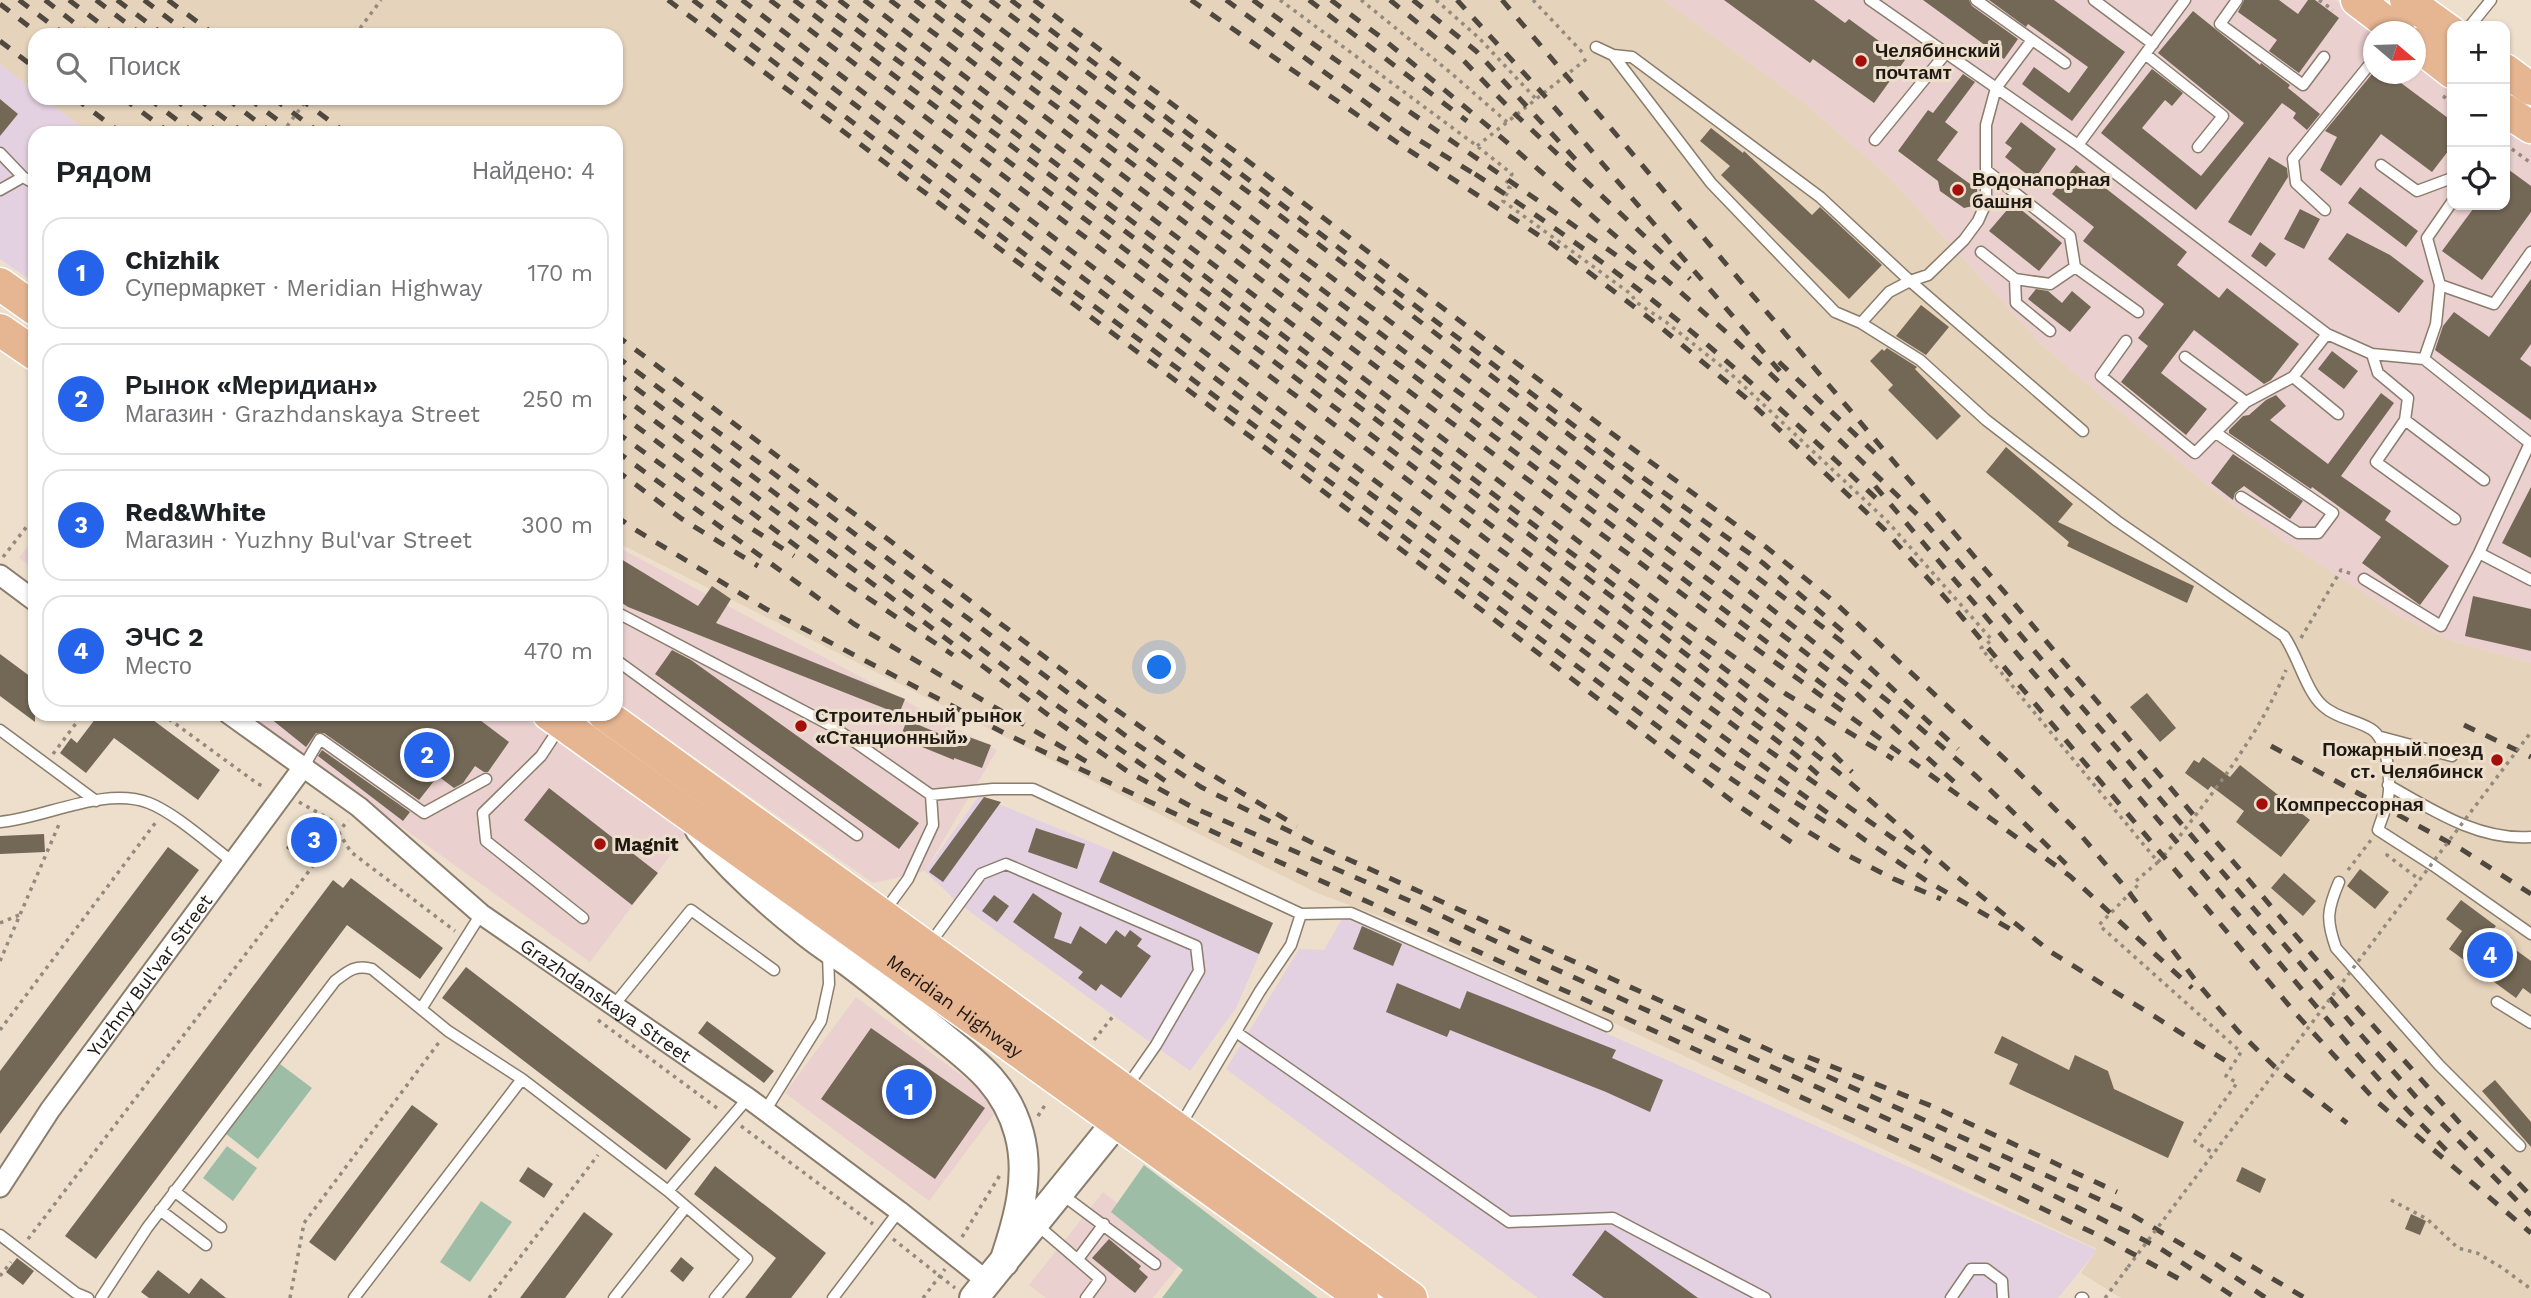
<!DOCTYPE html>
<html lang="ru">
<head>
<meta charset="utf-8">
<style>
  body { margin:0; font-family:"Work Sans",sans-serif; background:#f2f2f2; color:#202124 }
  .controls { position:absolute; right:21px; top:21px; display:grid; overflow:hidden; border-radius:14px; box-shadow:0 2px 5px #0004 }
  .controls button { width:63px; height:63px; display:grid; place-items:center; padding:0; border:0; border-bottom:2px solid #e0e0e0; background:#fff; color:#202124; font:35px sans-serif }
  .compass { position:absolute; left:2363px; top:21px; width:63px; height:63px; border-radius:50%; background:#fff; box-shadow:0 2px 5px #0004; rotate:109deg }
  .you { position:absolute; left:1160px; top:668px; width:24px; height:24px; margin:-18px; border:5px solid #fff; border-radius:50%; background:#1a73e8; box-shadow:0 0 0 10px #1a73e833 }
  .badge { display:grid; place-items:center; width:46px; height:46px; border-radius:50%; background:#2563eb; color:#fff; font-size:23px; font-weight:700 }
  .pin { position:absolute; translate:-50% -50%; border:4px solid #fff; box-shadow:0 2px 7px #0006 }
  .list { margin:0; padding:0; list-style:none }
  h2 { display:flex; justify-content:space-between; align-items:center; height:91px; margin:0; padding:0 28px; font-size:30px }
  h2 small { font-size:23px; font-weight:400; color:#757577 }
  .list li { display:grid; grid-template-columns:46px 1fr auto; gap:21px; align-items:center; box-sizing:border-box; height:112px; margin:0 14px 14px; padding:0 14px; border:2px solid #e0e0e0; border-radius:21px }
  .list b { display:block; font-size:26px; white-space:nowrap }
  .list p { margin:0; font-size:23px; white-space:nowrap; color:#757577 }
  .list em { font-size:23px; font-style:normal; color:#757577 }
  .icon { flex:none; width:38px; height:38px; fill:none; stroke:currentColor; stroke-width:2; stroke-linecap:round; stroke-linejoin:round }
  .map { position:relative; flex:none; width:2531px; height:1298px; overflow:hidden }
  .search { position:absolute; background:#fff; box-shadow:0 2px 5px #0004; left:28px; top:28px; width:595px; height:77px; display:flex; align-items:center; gap:18px; box-sizing:border-box; padding:0 24px; border-radius:21px; color:#757577; font-size:26px }
  .panel { position:absolute; background:#fff; box-shadow:0 2px 5px #0004; left:28px; top:126px; width:595px; height:595px; border-radius:21px }
  .map>svg:first-child { display:block }
  .commercial { fill:#ead0cf }
  .industrial { fill:#e3d0e0 }
  .built { fill:#e6d3bb }
  .green { fill:#9ebda7 }
  .building { fill:#736756 }
  .lines { fill:none; stroke-linecap:round; stroke-linejoin:round }
  .lane-casing { stroke:#8a7d6c; stroke-width:13 }
  .street-casing { stroke:#8a7d6c; stroke-width:23 }
  .secondary-casing { stroke:#8a7d6c; stroke-width:32 }
  .primary-casing { stroke:#fff; stroke-width:35 }
  .path { stroke:#93897c; stroke-width:3.5; stroke-dasharray:3.5 5; stroke-linecap:butt }
  .lane { stroke:#fff; stroke-width:10 }
  .street { stroke:#fff; stroke-width:19 }
  .secondary { stroke:#fff; stroke-width:28 }
  .primary { stroke:#e6b592; stroke-width:32 }
  .rail { stroke:#4f483f; stroke-width:5; stroke-dasharray:12 12; stroke-linecap:butt }
  .path-bridge { stroke:#93897c; stroke-width:3.5; stroke-dasharray:3.5 5; stroke-linecap:butt }
  .poi-dot { fill:#a40e0b; stroke:#eddfcc; stroke-width:2.5 }
  .labels { text-anchor:middle; stroke-width:6; stroke-linejoin:round; paint-order:stroke }
  .poi-label { font-size:19px; font-weight:bold; fill:#1e1913; stroke:#eddfcc; text-anchor:start }
  .street-label { font-size:19px; fill:#1e1913; stroke:#eddfcc }
</style>
</head>
<body>
<div class="map">
<svg width="2531" height="1298" viewBox="0 0 2531 1298">
  <rect width="100%" height="100%" fill="#eddfcc"/>
  <path class="commercial" d="M1664 0H2335L2377 31 2374 32V74H2416V60L2452 87V205H2505V127L2531 146V663L2455 642 2404 619 2284 541 2215 492 2043 346 1889 177 1802 101Z
    M35 536V569L19 558Z
    M616 546 997 750 925 871 873 883 616 702Z
    M244 714H518L687 833 590 962Z
    M856 997 1001 1105 929 1201 785 1093Z
    M1103 1192 1185 1258 1153 1298H1046L1029 1285Z"/>
  <path class="industrial" d="M0 64 35 91V98H44L89 133H35V283L0 259Z
    M979 796 1113 851 1273 923 1236 1008 1190 1071 958 903 925 871Z
    M1343 917 2097 1250 2058 1298H1538L1226 1069 1299 949 1324 950Z"/>
  <path class="built" d="M0 0H1664L1802 101 1889 177 2043 346 2215 492 2284 541 2404 619 2455 642 2531 663V1298H2121L2081 1273 2097 1249 1406 926 1317 893 616 542V133H89L44 98H616V35H35V91L0 64Z"/>
  <path class="green" d="M280 1064 312 1088 258 1159 226 1134Z
    M227 1146 257 1168 233 1201 203 1178Z
    M1144 1165 1318 1298H1162L1183 1270 1111 1212Z
    M481 1201 512 1222 470 1282 440 1262Z"/>
  <path class="building" d="M1724 0H1814L1845 23 1849 19 1905 60 1874 103 1813 59 1810 63Z
    M1923 0H1969L1972 6 2018 39 2004 59Z
    M1989 0H2054L2125 52 2072 121 2022 84 2034 67 2069 93 2088 67 2028 24 2026 27Z
    M2244 0H2279L2298 14 2308 0H2315L2339 18 2299 73 2269 51 2277 40 2238 12Z
    M2193 11 2260 65 2261 63 2290 85 2288 88 2320 114 2307 130 2293 118 2296 113 2282 103 2196 210 2101 133 2152 69 2183 93 2172 106 2165 100 2142 128 2201 176 2244 123 2158 53Z
    M1963 74 1975 82 1945 122 1958 132 1937 160 1977 189 1978 198 1973 206 1964 208 1940 191 1938 181 1898 151 1928 110 1933 113Z
    M2372 74H2389L2452 121V146L2432 172 2381 134 2341 186 2320 170 2337 137 2325 131Z
    M0 99 18 114 0 136Z
    M2021 122 2056 149 2034 180 2005 157 2012 148 2005 143Z
    M1711 128 1743 153 1744 151 1812 215 1820 207 1882 265 1849 299 1721 175 1730 166 1700 141Z
    M2269 157 2287 168 2288 177 2251 236 2228 222Z
    M2076 165 2187 252 2177 265 2219 298 2227 288 2299 344 2271 380 2264 384 2194 330 2161 373 2207 409 2186 435 2121 382 2148 346 2138 338 2164 304 2083 241 2094 227 2052 194Z
    M2505 167 2531 186V212L2482 280 2442 251 2476 205H2505Z
    M2360 187 2418 231 2406 247 2348 203Z
    M2013 203 2062 243 2039 271 1989 231Z
    M2300 209 2320 219 2304 249 2284 239Z
    M2347 233 2390 255 2424 281 2399 313 2328 259Z
    M2260 242 2276 254 2266 267 2251 256Z
    M2531 279V344L2520 359 2531 367V420L2435 350 2443 326 2454 312 2489 337Z
    M2036 289 2048 291 2062 303 2072 291 2091 307 2070 332 2028 299Z
    M1921 305 1949 327 1926 355 1896 336Z
    M1887 348 1917 367 1915 369 1961 416 1937 440 1888 390 1893 385 1870 361 1882 349 1884 351Z
    M2332 351 2358 371 2344 389 2318 369Z
    M2381 393 2394 403 2341 476 2391 511 2385 520 2449 566 2420 605 2362 563 2381 537 2312 487 2311 489 2229 433V430L2243 416 2249 415 2266 400 2276 395 2286 406 2270 420 2328 464Z
    M2006 447 2073 504 2058 522 2194 586 2187 603 2067 546 2069 542 1986 472Z
    M2233 454 2303 501 2290 519 2244 486 2235 493 2233 500 2211 483Z
    M2531 487V558L2502 543Z
    M616 556 698 606 712 586 731 599 716 623 905 699 899 714 628 607 616 599Z
    M2473 596 2531 609V651L2465 636Z
    M672 650 691 660 919 823 899 849 655 674Z
    M0 654 35 680V722L0 696Z
    M2147 693 2176 728 2160 742 2130 707Z
    M99 714H145L220 770 198 800 114 738 86 773 60 753 71 738 77 743Z
    M265 714H472L509 742 488 772H484L475 766 463 783 454 788 438 776 419 800 324 733H316L306 747Z
    M907 720 964 744 966 736 991 745 982 768 954 758V760L900 738Z
    M322 750 410 812 403 821 318 756Z
    M2203 757 2230 777 2240 765 2310 820 2281 857 2236 822 2244 811 2211 786 2208 790 2185 773 2194 760 2199 763Z
    M549 788 658 873 632 905 524 820Z
    M984 797 1001 802 943 882 929 872Z
    M311 821 331 836 307 864 286 848 305 822Z
    M1036 828 1085 844 1077 869 1028 852Z
    M44 834 45 852 0 854V836Z
    M168 847 199 870 0 1134V1071Z
    M1113 851 1273 923 1259 954 1099 882Z
    M2360 869 2389 892 2375 909 2347 886Z
    M2284 873 2316 901 2303 916 2271 888Z
    M351 878 443 948 420 979 347 925 96 1259 65 1236 333 880 343 888Z
    M1033 893 1062 913 1054 938 1071 944 1080 926 1106 944 1116 930 1125 937 1130 930 1142 939 1137 946 1151 956 1121 998 1101 984 1096 991 1078 978 1083 972 1013 922Z
    M994 895 1009 906 997 922 982 911Z
    M2461 900 2496 926 2491 932 2531 961V994L2523 988 2516 998 2449 949 2462 931 2446 919Z
    M1362 926 1402 944 1393 966 1353 949Z
    M466 967 691 1139 666 1170 442 998Z
    M1397 983 1460 1009 1467 991 1616 1050 1612 1058 1663 1080 1650 1112 1606 1092 1450 1030 1447 1037 1386 1012Z
    M707 1021 774 1071 764 1083 698 1033Z
    M871 1028 985 1108 935 1179 821 1099Z
    M2002 1036 2069 1070 2075 1055 2108 1071 2114 1089 2184 1122 2168 1158 2009 1084 2018 1064 1994 1053Z
    M2495 1080 2531 1122V1147L2482 1091Z
    M412 1105 438 1124 335 1261 309 1242Z
    M715 1166 826 1253 791 1298H745L776 1258 694 1194Z
    M528 1167 553 1184 544 1198 519 1181Z
    M2242 1167 2266 1179 2260 1193 2236 1181Z
    M584 1212 613 1234 565 1298H520Z
    M2411 1214 2426 1221 2420 1235 2405 1229Z
    M1605 1230 1698 1298H1604L1572 1275Z
    M1109 1239 1141 1266 1139 1269 1148 1277 1135 1293 1092 1258Z
    M681 1257 694 1268 683 1282 670 1271Z
    M17 1258 34 1271 23 1285 6 1272Z
    M158 1270 189 1294 201 1278 226 1298H149L141 1292Z"/>
  <g class="lines">
    <defs>
      <path id="lane" d="M1870 0 2078 145 2327 334 2372 354 2424 359 2531 444
        M1976 0 2065 63
        M2094 0 2153 44
        M2237 0 2220 24 2303 85 2324 57
        M2470 26 2491 0
        M2032 40 1996 88 1986 125V203L1978 221 1964 240 1928 275 1910 281 1889 292 1861 323 1920 360 1986 420 2117 521 2284 636C2298 656 2306 691 2323 706 2336 718 2356 720 2371 729 2388 739 2391 781 2388 799 2386 809 2381 820 2378 830L2434 866 2531 934
        M1596 47 1613 55 1711 183 1835 312 1861 323
        M2145 54 2223 116 2198 147
        M1613 55 1632 57 1820 197 1910 281 2083 431
        M1875 140 1946 53
        M2078 145 2185 0
        M0 153 23 177 35 184
        M2381 165 2417 191 2452 178
        M1987 171 2070 236 2075 267 2138 312
        M0 190 23 177
        M2325 210 2296 183 2293 159 2374 59
        M1981 252 2015 279 2050 284 2075 267
        M2015 279 2016 303 2050 331
        M2440 285 2494 304 2531 252
        M2126 341 2101 376 2195 453 2246 402 2293 377 2327 334
        M2372 354 2378 373 2408 398 2405 420 2484 480
        M2185 357 2246 402
        M2424 359 2436 324 2440 285 2427 238 2452 202
        M2293 377 2338 414
        M2405 420 2376 462 2455 519
        M2216 433 2333 513 2318 533H2298L2241 497
        M2479 553 2531 580
        M2364 579 2441 626 2479 553 2530 443
        M616 612 832 726 931 795 933 825 908 879 884 912
        M616 660 857 835
        M560 727 541 756 483 813 486 841 583 918
        M0 730 96 801
        M2381 737 2452 756
        M304 766 320 739 424 813 486 779
        M2388 785C2432 810 2479 841 2531 837
        M931 795 993 789H1033L1301 914 1291 945 1260 991 1180 1126
        M0 822C45 818 104 786 149 803 175 813 210 845 233 862
        M2339 882C2327 910 2326 920 2336 948L2439 1065 2520 1146
        M1301 914 1351 913 1607 1026
        M929 945 981 874 1006 864 1196 946 1199 971 1156 1045 1126 1088
        M2497 1002 2531 1023
        M614 1005 691 910 774 970
        M421 1009 481 914
        M1236 1032 1509 1222 1613 1218 1765 1298
        M765 1111 821 1021 829 984 828 954
        M174 1191 221 1227
        M668 1191 748 1098
        M1060 1193 1155 1264
        M160 1210 206 1245
        M1036 1224 1100 1279 1086 1298
        M0 1235 76 1293 88 1298
        M1078 1259 1104 1224
        M101 1298 147 1228 335 981C348 971 356 964 372 969L448 1031 522 1079 668 1191 747 1259 715 1298
        M354 1298 522 1079
        M614 1298 686 1207
        M833 1298 899 1211
        M1951 1298 1971 1269H1986L2002 1281 2003 1298
        M2081 1298H2083"/>
      <g id="street">
        <path d="M0 575 35 601"/>
        <path id="s1" d="M229 714 359 807 481 914 748 1098 899 1211 988 1282"/>
        <path id="s2" d="M0 1187 50 1110 304 766"/>
      </g>
      <path id="secondary" d="M700 830C730 867 765 899 803 929 816 940 831 950 846 960 876 982 904 1006 933 1029 971 1060 1005 1082 1019 1133 1031 1176 1018 1221 1004 1262
        M974 1298 1131 1104"/>
      <g id="primary">
        <path d="M2357 0 2399 32"/>
        <path d="M2406 0 2452 33"/>
        <path d="M2416 44 2452 72"/>
        <path d="M2505 70 2531 89"/>
        <path d="M2505 110 2531 127"/>
        <path d="M0 284 35 309"/>
        <path d="M0 330 35 354"/>
        <path id="s3" d="M549 714 1362 1298"/>
        <path d="M604 714 1411 1298"/>
      </g>
    </defs>
    <use href="#lane" class="lane-casing"/>
    <use href="#street" class="street-casing"/>
    <use href="#secondary" class="secondary-casing"/>
    <use href="#primary" class="primary-casing"/>
    <path class="path" d="M1280 0 1477 146 1512 174 1505 185 1510 188 1503 201 1631 294 1636 302 1666 322 1731 374 1887 521 1992 640 1981 648 2158 862 2136 881 2138 885 2099 925 2241 1052 2226 1076 2237 1083 2195 1141 2214 1154
      M1361 0 1451 73 1507 122
      M1436 0 1479 38 1536 99
      M1533 0 1582 52
      M2319 0 2333 10
      M355 35 381 0
      M2443 96 2452 103
      M2505 144 2531 163
      M1477 146 1589 57
      M3 557 35 516
      M2301 638 2341 570 2352 574
      M162 714 258 784 266 787
      M53 754 83 714
      M299 802 331 820 351 852 455 931
      M2388 854 2387 855 2420 880
      M2158 862C2171 849 2181 834 2192 820 2228 773 2264 724 2286 670
      M2348 870 2371 840
      M0 923 19 915
      M0 961 60 822
      M598 1020 721 1111
      M0 1030 156 822
      M1094 1040 1114 1015
      M1038 1116 1047 1102
      M741 1126 873 1224
      M2391 1200 2427 1219 2458 1248 2477 1253 2501 1267 2531 1289
      M962 1237 1000 1175
      M28 1239 348 820
      M893 1239 955 1288
      M0 1276 11 1262
      M290 1298 304 1223 440 1041
      M489 1298 598 1155
      M923 1298 945 1269
      M2105 1298 2128 1267"/>
    <use href="#lane" class="lane"/>
    <use href="#street" class="street"/>
    <use href="#secondary" class="secondary"/>
    <use href="#primary" class="primary"/>
    <path class="rail" d="M19 0 65 35
      M45 0 90 35
      M69 0 115 35
      M96 0 142 35
      M117 0 164 35
      M144 0 190 35
      M168 0 215 35
      M668 0 1479 608 1736 804 1794 844
      M693 0 1031 259 1684 746 1802 828 1843 853 1894 879 1941 899
      M717 0 1261 413 1731 760 1827 823
      M742 0 1317 438 1667 696 1865 840 1927 881 2017 933
      M770 0 1744 733 1927 862
      M794 0 1796 755 1821 777
      M817 0 1611 596 1838 772 1955 875 2051 952 2226 1061
      M839 0 1746 685 1818 739 1852 772
      M864 0 1689 625 1786 694 1893 759
      M890 0 1406 389 1736 634 2070 876 2192 988
      M915 0 1849 704
      M936 0 1793 643 1846 684 1962 789
      M962 0 1749 591 1898 709 1976 776 2066 864
      M990 0 1306 235 1841 641 1958 749
      M1011 0 1642 477 1763 563 1845 633
      M1034 0 1496 348 1766 547 1831 599 2007 761 2079 833 2125 887 2199 985 2238 1031 2275 1067 2347 1123
      M1191 0 1398 143 1552 244 1658 325 1746 398 1884 529 1957 611 2297 1015 2375 1100 2531 1233
      M1226 0 1406 132 1481 178
      M1253 0C1388 100 1529 192 1665 290
      M1309 0 1467 121
      M1331 0 1382 38 1495 132 1670 283 1733 338 1922 519 2362 1036 2416 1097 2531 1215
      M1390 0 1464 61 1516 115 1690 279
      M1413 0 1476 51 1576 160
      M1457 0 1543 94 1783 375
      M1502 0 2354 1004 2458 1121 2531 1196
      M0 4 40 35
      M0 41 35 68
      M75 98 121 133
      M123 98 170 133
      M148 98 194 133
      M173 98 219 133
      M197 98 244 133
      M226 98 272 133
      M248 98 295 133
      M273 98 320 133
      M299 98 346 133
      M1475 174C1547 222 1619 272 1686 327 1753 382 1816 442 1879 501
      M616 335 1101 699 1194 764 1297 826
      M616 356 1138 745 1201 787 1321 847 2127 1212 2217 1265 2266 1298
      M1779 362 1878 456
      M616 373 1049 700 1167 782
      M616 392 1059 723 1127 771 1192 807 1410 901 1542 963 2014 1176 2158 1247 2236 1298
      M616 411 847 584 953 655
      M616 432 737 519 794 556
      M616 451 854 624 1089 763
      M616 470 682 519 758 566
      M1875 486 2349 1045 2392 1094 2450 1154
      M616 516 631 527 766 609 1006 734 1235 842 1936 1158 2102 1237 2183 1281
      M2464 725 2531 757
      M2271 746 2461 849 2531 894
      M1808 1057 1934 1107 2117 1192
      M2231 1254 2305 1298"/>
    <path class="path-bridge" d="M282 133 308 98
      M2128 1267 2531 732"/>
  </g>
  <g class="poi-dot">
    <circle cx="1861" cy="61" r="7"/>
    <circle cx="1958" cy="190" r="7"/>
    <circle cx="801" cy="726" r="7"/>
    <circle cx="2497" cy="760" r="7"/>
    <circle cx="2262" cy="804" r="7"/>
    <circle cx="600" cy="844" r="7"/>
  </g>
  <g class="labels">
    <g class="poi-label">
      <text x="1875" y="57">Челябинский<tspan x="1875" dy="22">почтамт</tspan></text>
      <text x="1972" y="186">Водонапорная<tspan x="1972" dy="22">башня</tspan></text>
      <text x="815" y="722">Строительный рынок<tspan x="815" dy="22">«Станционный»</tspan></text>
      <text x="2483" y="756" text-anchor="end">Пожарный поезд<tspan x="2483" dy="22">ст. Челябинск</tspan></text>
      <text x="2276" y="811">Компрессорная</text>
      <text x="614" y="851">Magnit</text>
    </g>
    <g class="street-label">
      <text dy="7" stroke="none"><textPath href="#s2" startOffset="259">Yuzhny Bul'var Street</textPath></text>
      <text dy="7" stroke="none"><textPath href="#s1" startOffset="474">Grazhdanskaya Street</textPath></text>
      <text dy="7" stroke="none"><textPath href="#s3" startOffset="500">Meridian Highway</textPath></text>
    </g>
  </g>
</svg>
<div class="controls">
<button>+</button>
<button>−</button>
<button><svg class="icon" aria-label="locate" viewBox="0 0 24 24"><circle cx="12" cy="12" r="6"/><path d="M12 2v4M12 18v4M2 12h4M18 12h4"/></svg></button>
</div>
<svg class="compass" viewBox="-18 -18 36 36"><path d="M0-13l5 13h-10z" fill="#e53935"/><path d="M0 13l5-13h-10z" fill="#757577"/></svg>
<div class="you"></div>
<div class="pin badge" style="left:909px;top:1092px">1</div>
<div class="pin badge" style="left:427px;top:755px">2</div>
<div class="pin badge" style="left:314px;top:840px">3</div>
<div class="pin badge" style="left:2490px;top:955px">4</div>
<div class="search"><svg class="icon" aria-label="search" viewBox="0 0 24 24"><circle cx="10" cy="10" r="6"/><path d="M15 15l6 6"/></svg>Поиск</div>
<section class="panel">
<h2>Рядом<small>Найдено: 4</small></h2>
<ul class="list">
<li><span class="badge">1</span><div><b>Chizhik</b><p>Супермаркет · Meridian Highway</p></div><em>170 m</em></li>
<li><span class="badge">2</span><div><b>Рынок «Меридиан»</b><p>Магазин · Grazhdanskaya Street</p></div><em>250 m</em></li>
<li><span class="badge">3</span><div><b>Red&amp;White</b><p>Магазин · Yuzhny Bul'var Street</p></div><em>300 m</em></li>
<li><span class="badge">4</span><div><b>ЭЧС 2</b><p>Место</p></div><em>470 m</em></li>
</ul>
</section>
</div>
</body>
</html>
